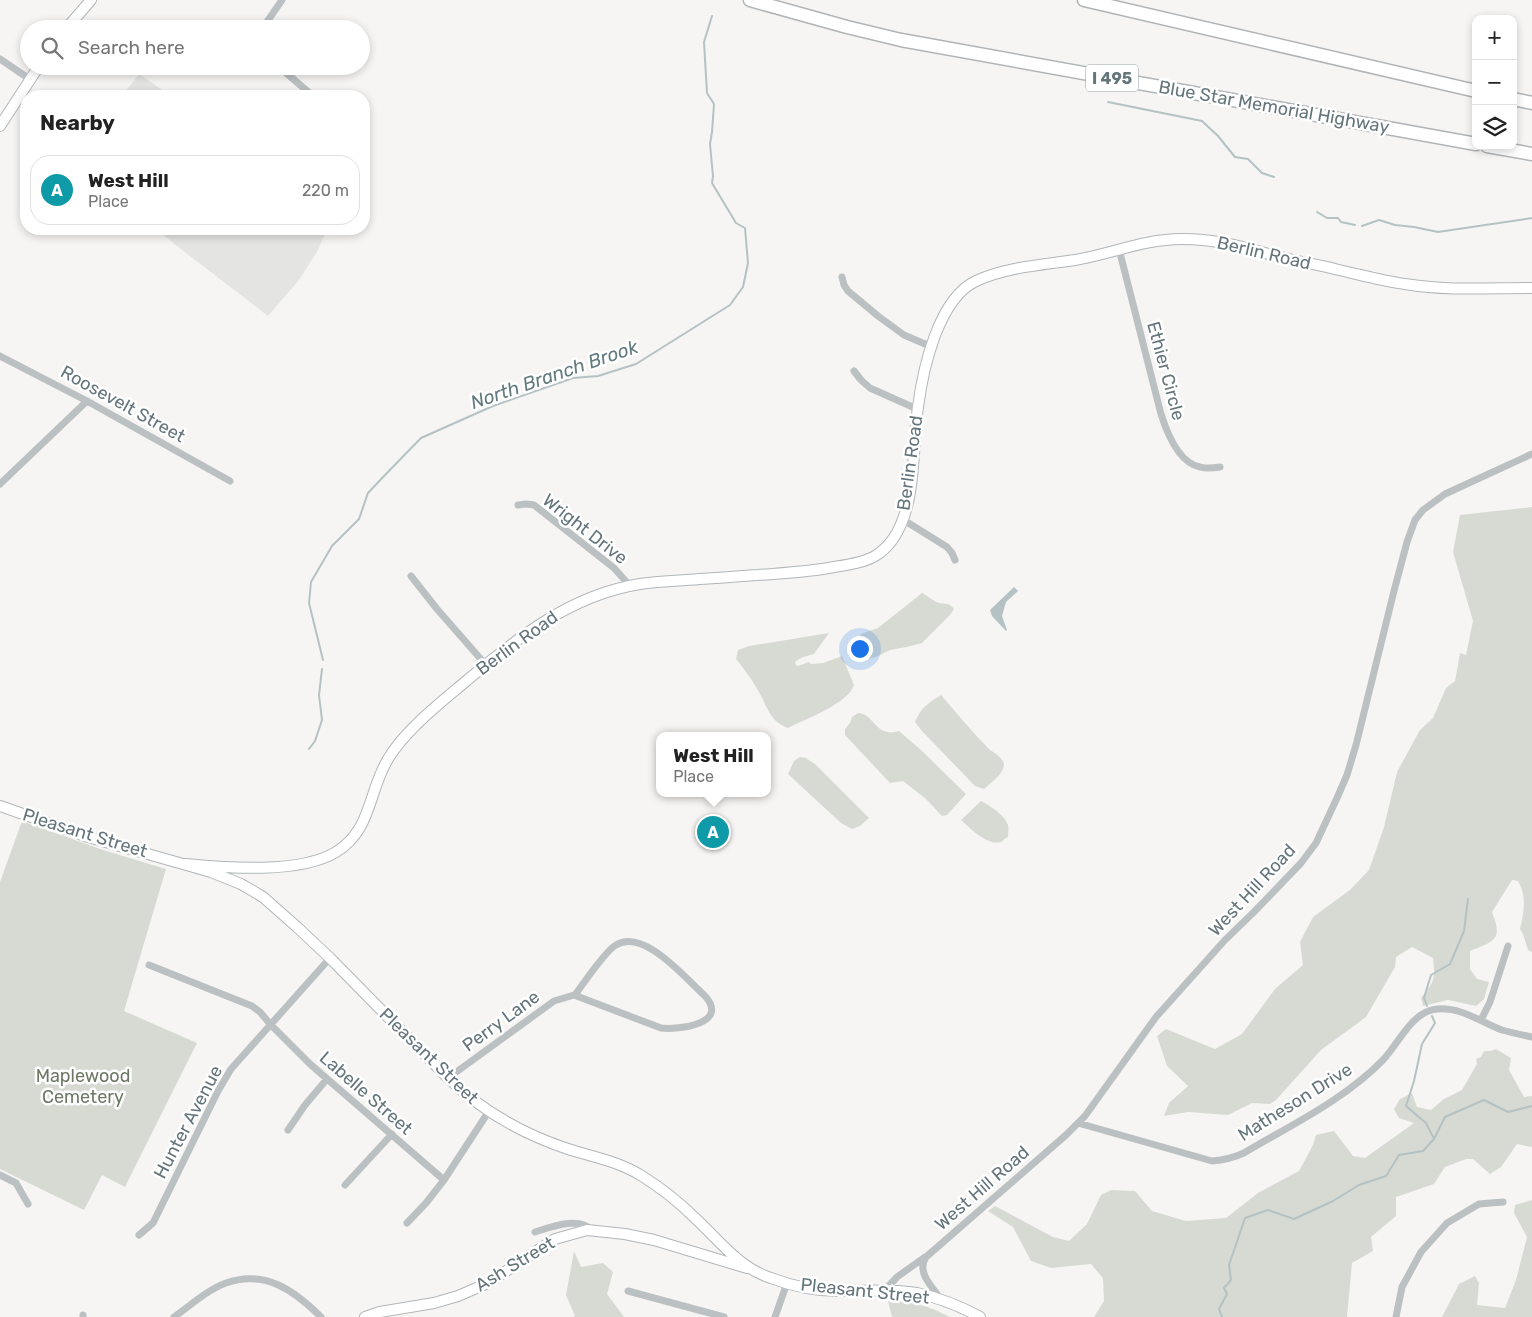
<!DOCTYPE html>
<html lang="en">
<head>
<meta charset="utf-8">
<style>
  body { margin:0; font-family:Rubik,sans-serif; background:#f2f2f2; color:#222 }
  .controls { position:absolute; right:15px; top:15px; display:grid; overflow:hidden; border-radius:10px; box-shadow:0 2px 8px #0003 }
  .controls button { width:45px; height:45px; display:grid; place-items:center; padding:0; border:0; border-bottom:1px solid #e0e0e0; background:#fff; color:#222; font:25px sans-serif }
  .you { position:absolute; left:859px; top:648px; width:18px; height:18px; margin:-12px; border:4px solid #fff; border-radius:50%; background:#1a73e8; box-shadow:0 0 0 8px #1a73e833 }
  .badge { display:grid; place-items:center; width:32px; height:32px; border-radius:50%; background:#d23f37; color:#fff; font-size:16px; font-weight:700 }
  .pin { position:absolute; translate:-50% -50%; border:2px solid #fff; box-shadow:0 1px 5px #0006 }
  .popup { position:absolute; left:656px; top:732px; width:115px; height:65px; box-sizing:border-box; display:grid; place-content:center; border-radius:10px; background:#fff; filter:drop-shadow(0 1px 4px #0005); font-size:16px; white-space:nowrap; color:#767676 }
  .popup b { font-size:19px; color:#222 }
  .popup::after { content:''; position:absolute; left:50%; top:100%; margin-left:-10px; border:10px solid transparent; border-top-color:#fff }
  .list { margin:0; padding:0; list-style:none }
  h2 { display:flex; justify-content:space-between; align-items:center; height:65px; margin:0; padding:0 20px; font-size:21px }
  h2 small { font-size:16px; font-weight:400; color:#767676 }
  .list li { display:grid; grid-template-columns:32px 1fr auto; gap:15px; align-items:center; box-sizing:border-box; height:70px; margin:0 10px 10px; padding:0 10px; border:1px solid #e0e0e0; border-radius:20px }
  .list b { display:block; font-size:19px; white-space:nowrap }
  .list p { margin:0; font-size:16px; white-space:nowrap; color:#767676 }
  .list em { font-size:16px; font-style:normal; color:#767676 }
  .icon { flex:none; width:28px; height:28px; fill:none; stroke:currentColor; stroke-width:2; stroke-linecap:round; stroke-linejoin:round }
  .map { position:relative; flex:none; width:1532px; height:1317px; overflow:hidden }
  .search { position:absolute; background:#fff; box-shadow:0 2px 8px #0003; left:20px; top:20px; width:350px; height:55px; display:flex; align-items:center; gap:12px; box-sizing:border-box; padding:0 18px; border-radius:28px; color:#767676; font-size:19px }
  .panel { position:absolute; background:#fff; box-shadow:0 2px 8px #0003; left:20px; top:90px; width:350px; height:145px; border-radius:20px }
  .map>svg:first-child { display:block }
  .built { fill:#e4e5e3 }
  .green { fill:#d7dad3 }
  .water { fill:#b4c2c4 }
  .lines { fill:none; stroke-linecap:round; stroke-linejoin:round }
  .stream { stroke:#b4c2c4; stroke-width:2 }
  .secondary-casing { stroke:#b0b6b9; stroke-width:12 }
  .highway-casing { stroke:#b1b5b7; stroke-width:15 }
  .street { stroke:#bbc0c2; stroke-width:7 }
  .secondary { stroke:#fff; stroke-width:10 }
  .highway { stroke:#fff; stroke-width:12 }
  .labels { text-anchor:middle; stroke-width:5; stroke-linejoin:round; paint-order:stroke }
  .shield { fill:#fff; stroke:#929ea3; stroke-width:1 }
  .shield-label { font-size:16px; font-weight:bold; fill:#64757b }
  .street-label { font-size:18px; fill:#64757b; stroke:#fff }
  .park-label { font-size:18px; fill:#6d7966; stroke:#fff }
  .water-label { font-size:19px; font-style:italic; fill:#637b7e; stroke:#fff }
</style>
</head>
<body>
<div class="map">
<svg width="1532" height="1317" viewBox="0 0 1532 1317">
  <rect width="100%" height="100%" fill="#f6f5f3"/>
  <path class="built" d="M139 74 171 96H122Z
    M156 229H327L318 250 299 280 268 316 177 246Z"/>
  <path class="green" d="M1532 507V952L1528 950 1523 934 1520 929C1524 913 1527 896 1518 881L1512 880 1492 912C1503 940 1495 941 1470 951V969L1477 979 1489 982 1484 999 1476 1006 1448 1000 1423 1006 1421 998C1435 981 1435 979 1433 958L1412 947 1396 957 1395 967 1366 1017 1321 1050 1276 1100 1270 1104 1252 1103 1228 1115 1188 1112 1164 1116 1169 1103 1188 1086 1167 1066 1157 1036 1166 1029 1215 1049 1242 1034 1275 989 1303 965 1300 942 1313 917 1350 890 1369 870 1384 827 1397 772 1420 730 1433 718 1446 688 1455 681 1460 653 1466 655 1473 621 1453 552 1460 515Z
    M922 593C926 595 931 599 936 602 943 605 948 601 954 609L950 615 922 643 907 647 890 650 876 657 867 659 857 648 861 634 878 628Z
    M829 633 814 654 803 657 796 661 795 664 798 666 809 662 811 664 823 663 842 656 854 685C848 704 805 719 788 728 768 721 767 704 757 689 751 678 744 669 736 659L738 650 749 646Z
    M941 695C957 713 972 732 989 749 994 753 1004 758 1004 765 1003 775 990 783 984 789L975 786 921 730 915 722C920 709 929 702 941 695Z
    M858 713C875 714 875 738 899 731L921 750 966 794 947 815 942 816 926 799 903 781 890 783 845 735V729L850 723 852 717Z
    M800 757 806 758 815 764 869 818 860 826 852 829 841 823 788 774 794 761Z
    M981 801C990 806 1004 814 1008 825 1009 829 1008 833 1008 837 1005 838 1003 841 1001 842 987 846 970 828 961 820Z
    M22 821 103 850 166 869 124 1011 197 1043 125 1187 102 1175 84 1210 0 1169V882Z
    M1496 1049 1511 1058 1509 1070 1524 1097 1532 1096V1147L1517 1144 1501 1167 1490 1174 1473 1159H1466L1445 1167 1434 1184 1396 1197V1216L1371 1237 1373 1251 1352 1263 1347 1317H1094L1104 1301 1103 1278 1091 1264 1051 1268 1031 1261 1013 1227 988 1211 995 1206 1053 1237 1069 1241 1087 1224 1101 1195 1111 1190 1135 1191 1152 1211 1186 1221 1226 1218 1258 1193 1299 1171 1313 1145 1316 1135 1334 1131 1353 1156 1365 1158 1414 1123 1399 1118 1394 1109 1400 1099 1412 1093 1417 1107 1431 1110 1444 1099 1462 1090 1477 1064 1476 1059 1481 1057 1484 1051H1491Z
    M1532 1200V1317H1442L1459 1284 1475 1276 1479 1283 1477 1305 1505 1308 1516 1280 1527 1237 1514 1213 1515 1205Z
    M574 1251 581 1267 603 1263 613 1272 607 1294 624 1317H572L575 1316 566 1295Z
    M888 1301C911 1301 929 1306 950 1317H892Z"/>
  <path class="water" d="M1014 587 1018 591 1006 602 1002 616 1007 630 1006 631 992 616 990 610Z"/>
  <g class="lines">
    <path class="stream" d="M1108 102 1202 121 1218 136 1235 157 1248 159 1262 173 1274 177
      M1317 212 1327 218H1338L1341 222 1355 225
      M1362 226 1379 220 1395 225 1414 227 1438 232 1532 218
      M323 660 309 603 311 582 332 546 359 519 368 493 385 475 421 438 493 406 573 378 598 376 636 364 730 305 743 287 748 263 745 228 736 223 712 183 713 176 710 144 712 132 714 104 707 93 704 42 712 16
      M309 749 315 741 322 720 319 695 322 669
      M1427 1006 1424 998 1431 975 1450 964 1464 931 1468 899
      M1432 1016 1435 1023 1422 1044 1414 1081 1406 1106 1426 1123 1434 1139
      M1222 1317 1219 1309 1227 1294 1224 1288 1231 1280 1229 1265 1245 1218 1268 1210 1294 1219 1333 1201 1359 1185 1386 1176 1399 1155 1423 1151 1434 1139 1445 1117 1484 1100 1508 1112 1532 1106"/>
    <defs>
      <path id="secondary" d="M66 29 91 0
        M0 126 39 66
        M0 806 88 837 211 872 241 884 263 897 297 927 330 958 448 1078C482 1111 523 1134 568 1149 593 1157 618 1161 642 1176 661 1188 679 1202 695 1218 719 1240 739 1268 771 1278 792 1286 816 1291 838 1291 864 1291 891 1289 917 1293 940 1298 960 1306 980 1317
        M186 864C228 868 300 874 336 852 372 830 368 792 388 759 403 733 436 706 459 687 513 641 569 595 640 584 660 581 680 581 699 579 719 578 739 576 758 575 784 573 809 572 834 567 847 565 863 563 875 556 882 552 888 546 893 539 917 504 912 448 918 407 923 369 938 299 976 281 1006 267 1042 265 1075 260 1111 254 1144 239 1182 239 1213 239 1236 245 1265 253 1289 260 1315 264 1339 270 1361 275 1383 281 1405 284 1447 291 1490 288 1532 288
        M365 1317 380 1312 434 1303 458 1296 488 1283 555 1239 587 1230 625 1234 654 1240 747 1268"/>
      <path id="highway" d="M750 0 847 27 901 40 1476 144
        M1084 0 1476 91
        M1513 99 1532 103
        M1487 146 1532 154"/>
    </defs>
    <use href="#secondary" class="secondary-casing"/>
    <use href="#highway" class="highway-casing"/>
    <path class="street" d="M262 29 282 0
      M0 59 31 80
      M278 66 313 96
      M1119 249 1161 414C1167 433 1179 463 1200 467 1207 469 1214 468 1220 467
      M842 277 844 285 848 291 878 316 904 335 932 347
      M0 356 87 401 230 481
      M854 371 861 380 870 388 917 409
      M0 484 87 401
      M518 505 526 504 534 505 614 568 630 586
      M902 519 947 547 952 553 955 560
      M411 576 437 609 486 665
      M149 965 252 1006 260 1012 271 1025 310 1064 444 1180
      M1481 1020 1490 1002 1508 946
      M448 1078 554 1001 574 995 661 1028C678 1030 730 1024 705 996 686 979 644 928 616 945 605 951 584 983 575 995
      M1078 1123 1212 1161C1224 1160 1233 1158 1244 1153 1291 1125 1344 1100 1383 1060 1399 1043 1412 1011 1437 1009 1461 1007 1481 1022 1502 1030 1512 1033 1522 1035 1532 1037
      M288 1130 305 1105 327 1079
      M0 1175 16 1183 28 1204
      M345 1185 392 1134
      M407 1223 426 1203 444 1180 489 1111
      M535 1232C551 1227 578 1216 592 1230
      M139 1235 153 1223 218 1091 231 1069 330 958
      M628 1291 724 1317
      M884 1291 897 1277 925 1257
      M941 1299C932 1287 916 1272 926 1257L1066 1135 1085 1116 1156 1017 1225 940 1254 912 1301 863 1316 843 1337 798 1347 775 1356 745 1394 591 1407 542 1415 520 1423 510 1445 494 1532 454
      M83 1317V1315
      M174 1317C191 1305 207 1290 226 1283 265 1269 295 1291 321 1317
      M775 1317 787 1283
      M1396 1317 1402 1287 1421 1252 1447 1223 1479 1204 1503 1202"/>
    <use href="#secondary" class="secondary"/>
    <use href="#highway" class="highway"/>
  </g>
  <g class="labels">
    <rect class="shield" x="1086" y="64.5" width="52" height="27" rx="4"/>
    <g class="shield-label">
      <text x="1112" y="84">I 495</text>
    </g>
    <g class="street-label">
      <text transform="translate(1274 107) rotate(10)" y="6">Blue Star Memorial Highway</text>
      <text transform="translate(1264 253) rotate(13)" y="6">Berlin Road</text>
      <text transform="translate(1166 371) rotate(75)" y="6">Ethier Circle</text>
      <text transform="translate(123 404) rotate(29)" y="6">Roosevelt Street</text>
      <text transform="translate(910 463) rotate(-82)" y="6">Berlin Road</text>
      <text transform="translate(585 529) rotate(38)" y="6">Wright Drive</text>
      <text transform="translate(517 643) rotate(-36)" y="6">Berlin Road</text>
      <text transform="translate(85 833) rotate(17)" y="6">Pleasant Street</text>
      <text transform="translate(1252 890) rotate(-47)" y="6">West Hill Road</text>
      <text transform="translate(501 1021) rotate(-36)" y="6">Perry Lane</text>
      <text transform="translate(429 1056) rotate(44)" y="6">Pleasant Street</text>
      <text transform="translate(366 1093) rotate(41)" y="6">Labelle Street</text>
      <text transform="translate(1295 1102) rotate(-32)" y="6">Matheson Drive</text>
      <text transform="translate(188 1122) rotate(-62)" y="6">Hunter Avenue</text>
      <text transform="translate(982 1188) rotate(-41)" y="6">West Hill Road</text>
      <text transform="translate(515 1264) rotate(-31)" y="6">Ash Street</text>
      <text transform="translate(865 1291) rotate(6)" y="6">Pleasant Street</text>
    </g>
    <g class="park-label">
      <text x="83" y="1082">Maplewood<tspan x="83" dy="21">Cemetery</tspan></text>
    </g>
    <g class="water-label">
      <text transform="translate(554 374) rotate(-19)" y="7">North Branch Brook</text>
    </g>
  </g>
</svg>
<div class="controls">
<button>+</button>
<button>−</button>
<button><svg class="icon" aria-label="layers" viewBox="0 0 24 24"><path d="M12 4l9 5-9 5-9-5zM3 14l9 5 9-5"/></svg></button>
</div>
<div class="you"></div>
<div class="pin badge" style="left:713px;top:832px;background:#0f9aa8">A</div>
<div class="popup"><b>West Hill</b>Place</div>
<div class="search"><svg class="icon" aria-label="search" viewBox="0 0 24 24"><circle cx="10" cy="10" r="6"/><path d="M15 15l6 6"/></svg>Search here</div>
<section class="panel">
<h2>Nearby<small></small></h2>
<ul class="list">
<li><span class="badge" style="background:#0f9aa8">A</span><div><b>West Hill</b><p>Place</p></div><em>220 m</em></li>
</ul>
</section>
</div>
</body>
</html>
